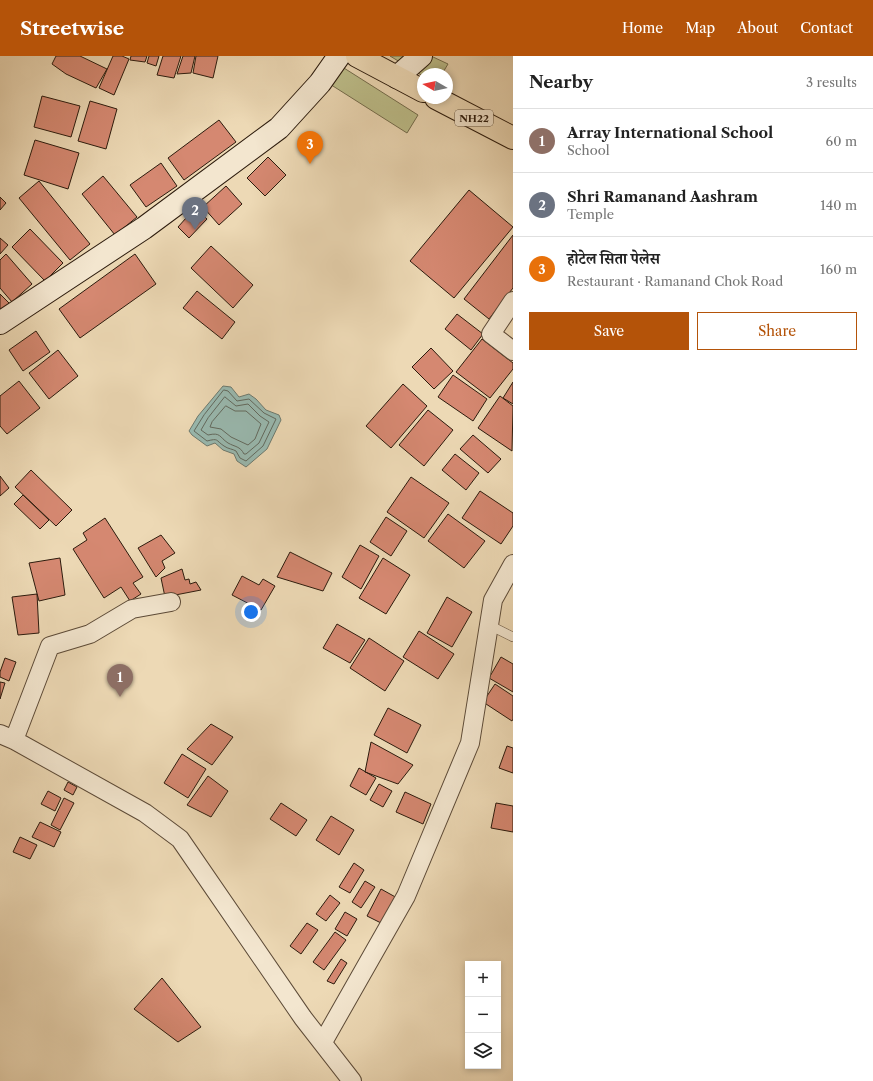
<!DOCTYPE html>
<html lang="en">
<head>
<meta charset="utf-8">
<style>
  body { margin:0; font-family:"Libre Caslon Text","Noto Serif Devanagari",serif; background:#f6f6f6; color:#222 }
  .controls { position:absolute; right:12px; bottom:12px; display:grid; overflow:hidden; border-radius:0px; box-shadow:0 2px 6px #0003 }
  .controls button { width:36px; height:36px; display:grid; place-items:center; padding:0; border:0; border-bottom:1px solid #e0e0e0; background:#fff; color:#222; font:20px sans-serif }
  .compass { position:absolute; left:417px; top:12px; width:36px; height:36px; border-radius:50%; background:#fff; box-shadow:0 2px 6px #0003; rotate:279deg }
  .you { position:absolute; left:251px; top:556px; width:14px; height:14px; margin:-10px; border:3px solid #fff; border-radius:50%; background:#1a73e8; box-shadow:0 0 0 6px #1a73e833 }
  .badge { display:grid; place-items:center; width:26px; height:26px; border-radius:50%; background:#b45309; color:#fff; font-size:13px; font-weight:700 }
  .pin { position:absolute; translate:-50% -33px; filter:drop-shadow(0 1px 2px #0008) }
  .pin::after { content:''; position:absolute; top:21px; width:14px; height:12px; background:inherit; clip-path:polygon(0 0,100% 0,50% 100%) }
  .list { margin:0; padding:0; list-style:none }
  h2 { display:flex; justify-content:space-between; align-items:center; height:52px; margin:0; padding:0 16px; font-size:17px }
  h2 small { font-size:13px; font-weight:400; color:#767676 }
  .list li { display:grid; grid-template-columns:26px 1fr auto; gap:12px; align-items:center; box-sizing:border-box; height:64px; padding:0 16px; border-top:1px solid #e0e0e0 }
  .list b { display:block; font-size:15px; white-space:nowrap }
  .list p { margin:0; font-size:13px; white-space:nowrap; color:#767676 }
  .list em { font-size:13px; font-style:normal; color:#767676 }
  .actions { display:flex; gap:8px; padding:12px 16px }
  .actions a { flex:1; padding:9px 0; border:1px solid #b45309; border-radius:0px; text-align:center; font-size:14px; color:#b45309 }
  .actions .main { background:#b45309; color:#fff }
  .icon { flex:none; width:22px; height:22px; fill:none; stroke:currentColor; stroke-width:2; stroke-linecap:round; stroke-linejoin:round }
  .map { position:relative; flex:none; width:513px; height:1025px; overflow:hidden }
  header { display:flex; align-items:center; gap:24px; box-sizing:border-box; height:56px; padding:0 20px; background:#b45309; color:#fff }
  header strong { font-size:19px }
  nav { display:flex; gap:22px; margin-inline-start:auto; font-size:14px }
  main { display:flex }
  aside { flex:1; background:#fff }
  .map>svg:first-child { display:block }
  .green { fill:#bdbe8a; stroke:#746c4c }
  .water { fill:#99bab1; stroke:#6d7a6f }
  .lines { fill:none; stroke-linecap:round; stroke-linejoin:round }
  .shore { stroke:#626a5f; stroke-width:1 }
  .building { fill:#d58871; stroke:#2c1b0d }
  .lane-casing { stroke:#5c4a37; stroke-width:10 }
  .street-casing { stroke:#5c4a37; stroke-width:20 }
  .secondary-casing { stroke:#2c1b0d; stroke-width:24 }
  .highway-casing { stroke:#2c1b0d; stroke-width:24 }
  .lane { stroke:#f3e6cf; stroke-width:9 }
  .street { stroke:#f3e6cf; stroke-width:18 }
  .secondary { stroke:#f3e6cf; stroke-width:22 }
  .highway { stroke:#edd9b5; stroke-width:22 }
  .labels { text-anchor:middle; stroke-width:3.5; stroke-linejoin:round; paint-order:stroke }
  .shield { fill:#f3e6cf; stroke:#685847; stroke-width:1 }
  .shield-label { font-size:10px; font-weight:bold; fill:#2c1b0d }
</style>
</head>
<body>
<header>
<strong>Streetwise</strong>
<nav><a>Home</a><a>Map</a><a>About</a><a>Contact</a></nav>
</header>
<main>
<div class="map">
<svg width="513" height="1025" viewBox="0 0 513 1025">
  <rect width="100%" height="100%" fill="#edd9b5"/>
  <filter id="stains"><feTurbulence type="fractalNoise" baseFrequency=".005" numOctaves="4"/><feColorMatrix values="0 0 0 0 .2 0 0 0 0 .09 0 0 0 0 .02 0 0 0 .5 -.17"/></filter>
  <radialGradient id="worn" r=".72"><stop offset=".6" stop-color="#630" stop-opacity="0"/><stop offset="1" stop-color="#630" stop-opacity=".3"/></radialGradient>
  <path class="green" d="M325 0 418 59 407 77 314 18Z
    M390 0H431L448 8 442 18H423V20Z"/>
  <path class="water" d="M223 330 231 331 239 341 249 338 256 343 266 354 279 359 281 364 267 393 246 411 237 405 234 398 223 394 215 387 207 390 192 379 189 375 198 360Z"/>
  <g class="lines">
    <path class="shore" d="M224 334 228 335 237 345 249 343 264 357 276 363 263 390 246 405 240 402 236 395C233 393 228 393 224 390 215 384 219 382 207 385L194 375 204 359Z
      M225 341 236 350 248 348 260 360 269 366 259 387 246 398H244C240 390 235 391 228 387 219 381 221 376 208 379L201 374 208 362Z
      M226 350 235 355H246L261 368 255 383 248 389 231 381 221 373 210 371 212 366Z"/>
  </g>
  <path class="building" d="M56 0H80L107 13 96 32 66 18 52 8Z
    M113 0H122L129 3 114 39 99 32Z
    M131 0H147L145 6 130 4Z
    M149 0H159L156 10 147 7Z
    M163 0H181L174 22 157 19Z
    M183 0H195L191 17 177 18Z
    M196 0H218L213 22 193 17Z
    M42 40 80 50 71 81 34 71Z
    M90 45 117 53 106 93 78 85Z
    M219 64 236 86 184 124 168 102Z
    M35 84 79 97 68 133 24 119Z
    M268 101 286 119 265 140 247 122Z
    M161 107 177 130 146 151 130 129Z
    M103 120 137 161 115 179 82 138Z
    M39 125 90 188 70 204 19 142Z
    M226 130 242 148 219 169 203 151Z
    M469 134 513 171 454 242 410 205Z
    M0 141 6 147 0 154Z
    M195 152 207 163 189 182 178 171Z
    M30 173 63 207 45 225 12 191Z
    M513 179V232L489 263 464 243Z
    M0 182 8 189 0 198Z
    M211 190 253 229 233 252 191 212Z
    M6 198 32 228 12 246 0 232V204Z
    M135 198 156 228 80 282 59 253Z
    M197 235 235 266 222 283 183 252Z
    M0 238 10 248 0 258Z
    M457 258 483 278 471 294 445 273Z
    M36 275 50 296 23 315 9 294Z
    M482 283 513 307V313L490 342 456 316Z
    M431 292 453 315 434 333 412 311Z
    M58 294 78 320 49 343 29 317Z
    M453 319 487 343 473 365 438 341Z
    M19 325 40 352 7 378 0 370V340Z
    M513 326V348L503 342Z
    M403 328 427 350 391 392 366 370Z
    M500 340 513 350 512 395 478 372Z
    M428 354 453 374 424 410 399 389Z
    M473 379 501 403 488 417 460 393Z
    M455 398 479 417 466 434 442 414Z
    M31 414 72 454 56 470 15 431Z
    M0 420 9 432 0 440Z
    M411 421 449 447 424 482 387 456Z
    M480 435 513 457V470L501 488 462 462Z
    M23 439 49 464 40 473 14 448Z
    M448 458 485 485 464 512 428 485Z
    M386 461 407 475 391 500 370 486Z
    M105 462 143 521 133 527 141 538 130 545 121 531 104 542 73 493 87 484 83 477Z
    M161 479 175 497 162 505 165 512 156 521 138 492Z
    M360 489 379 500 361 533 342 521Z
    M290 496 332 517 323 535 277 521Z
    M60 502 65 539 39 545 29 507Z
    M383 502 410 519 386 558 359 542Z
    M182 513 185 524 189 523 190 528 196 526 201 534 165 541 161 522Z
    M242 520 259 529 263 523 275 530 261 554 232 539Z
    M37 538 39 577 18 579 12 541Z
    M447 541 472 556 452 591 427 577Z
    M337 568 365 584 350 607 323 592Z
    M419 575 454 598 438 623 403 601Z
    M369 582 404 605 385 635 350 612Z
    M501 601 513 608V636L489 622Z
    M5 602 16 606 9 625 0 621V616Z
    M0 626 5 627 0 643Z
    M495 628 513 640V663L512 665 483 646Z
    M388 652 421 669 407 697 374 679Z
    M211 668 233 681 212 709 187 693Z
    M371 686 413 709 398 728 365 716Z
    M507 690 513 692V717L499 712Z
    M182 698 206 713 188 742 164 727Z
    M359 712 376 722 366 739 350 730Z
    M208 720 228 735 211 761 187 749Z
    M68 726 77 731 73 739 64 734Z
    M379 728 392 735 383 751 370 744Z
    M48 735 61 742 55 755 41 748Z
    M405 736 431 748 423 768 396 756Z
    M64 742 74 747 60 774 51 769Z
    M281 747 307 764 296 780 270 763Z
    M496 747 513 750V776L491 772Z
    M331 760 354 774 339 799 316 784Z
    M40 766 61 776 54 791 32 781Z
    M20 781 37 789 30 803 13 796Z
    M354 807 364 814 350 837 339 831Z
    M365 825 375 831 361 852 352 846Z
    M381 833 399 843 385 869 367 860Z
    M330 839 340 847 326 865 316 858Z
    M345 856 357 863 347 880 335 873Z
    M307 867 318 874 301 898 290 890Z
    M335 876 346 884 324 914 313 906Z
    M341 903 347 907 334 928 327 925Z
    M162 922 201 971 178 986 134 953Z"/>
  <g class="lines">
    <defs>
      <path id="lane" d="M489 569 513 581"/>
      <path id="street" d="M513 245 491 278 513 295
        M0 678 14 684 145 757 180 783 303 962 352 1025
        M14 684 50 590 90 578 132 553 171 546
        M323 986 406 840 470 687 493 544 513 508"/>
      <path id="secondary" d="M397 21 421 0
        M0 267 144 172 279 72 320 27 339 0"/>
      <path id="highway" d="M357 0 423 35
        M436 42 513 82"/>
    </defs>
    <use href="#lane" class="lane-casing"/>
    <use href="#street" class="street-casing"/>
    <use href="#secondary" class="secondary-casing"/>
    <use href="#highway" class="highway-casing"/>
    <use href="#lane" class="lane"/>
    <use href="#street" class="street"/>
    <use href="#secondary" class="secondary"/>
    <use href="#highway" class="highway"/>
  </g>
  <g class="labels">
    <rect class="shield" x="455" y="54" width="38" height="16" rx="3"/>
    <g class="shield-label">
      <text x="474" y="66">NH22</text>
    </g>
  </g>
  <rect width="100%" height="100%" filter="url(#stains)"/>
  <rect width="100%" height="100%" fill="url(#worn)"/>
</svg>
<div class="controls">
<button>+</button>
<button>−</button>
<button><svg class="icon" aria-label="layers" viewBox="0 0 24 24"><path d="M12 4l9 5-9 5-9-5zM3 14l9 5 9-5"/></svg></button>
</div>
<svg class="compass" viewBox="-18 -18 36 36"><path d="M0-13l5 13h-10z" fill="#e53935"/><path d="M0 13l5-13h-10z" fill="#767676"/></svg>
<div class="you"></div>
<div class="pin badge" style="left:120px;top:641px;background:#8d6e63">1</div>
<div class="pin badge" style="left:195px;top:174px;background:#6b7280">2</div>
<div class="pin badge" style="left:310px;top:108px;background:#e8710a">3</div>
</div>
<aside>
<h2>Nearby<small>3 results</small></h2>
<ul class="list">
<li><span class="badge" style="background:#8d6e63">1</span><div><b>Array International School</b><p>School</p></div><em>60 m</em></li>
<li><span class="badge" style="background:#6b7280">2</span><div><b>Shri Ramanand Aashram</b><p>Temple</p></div><em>140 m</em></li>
<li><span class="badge" style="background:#e8710a">3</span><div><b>होटेल सिता पेलेस</b><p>Restaurant · Ramanand Chok Road</p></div><em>160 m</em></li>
</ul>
<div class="actions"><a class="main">Save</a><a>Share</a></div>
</aside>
</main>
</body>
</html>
